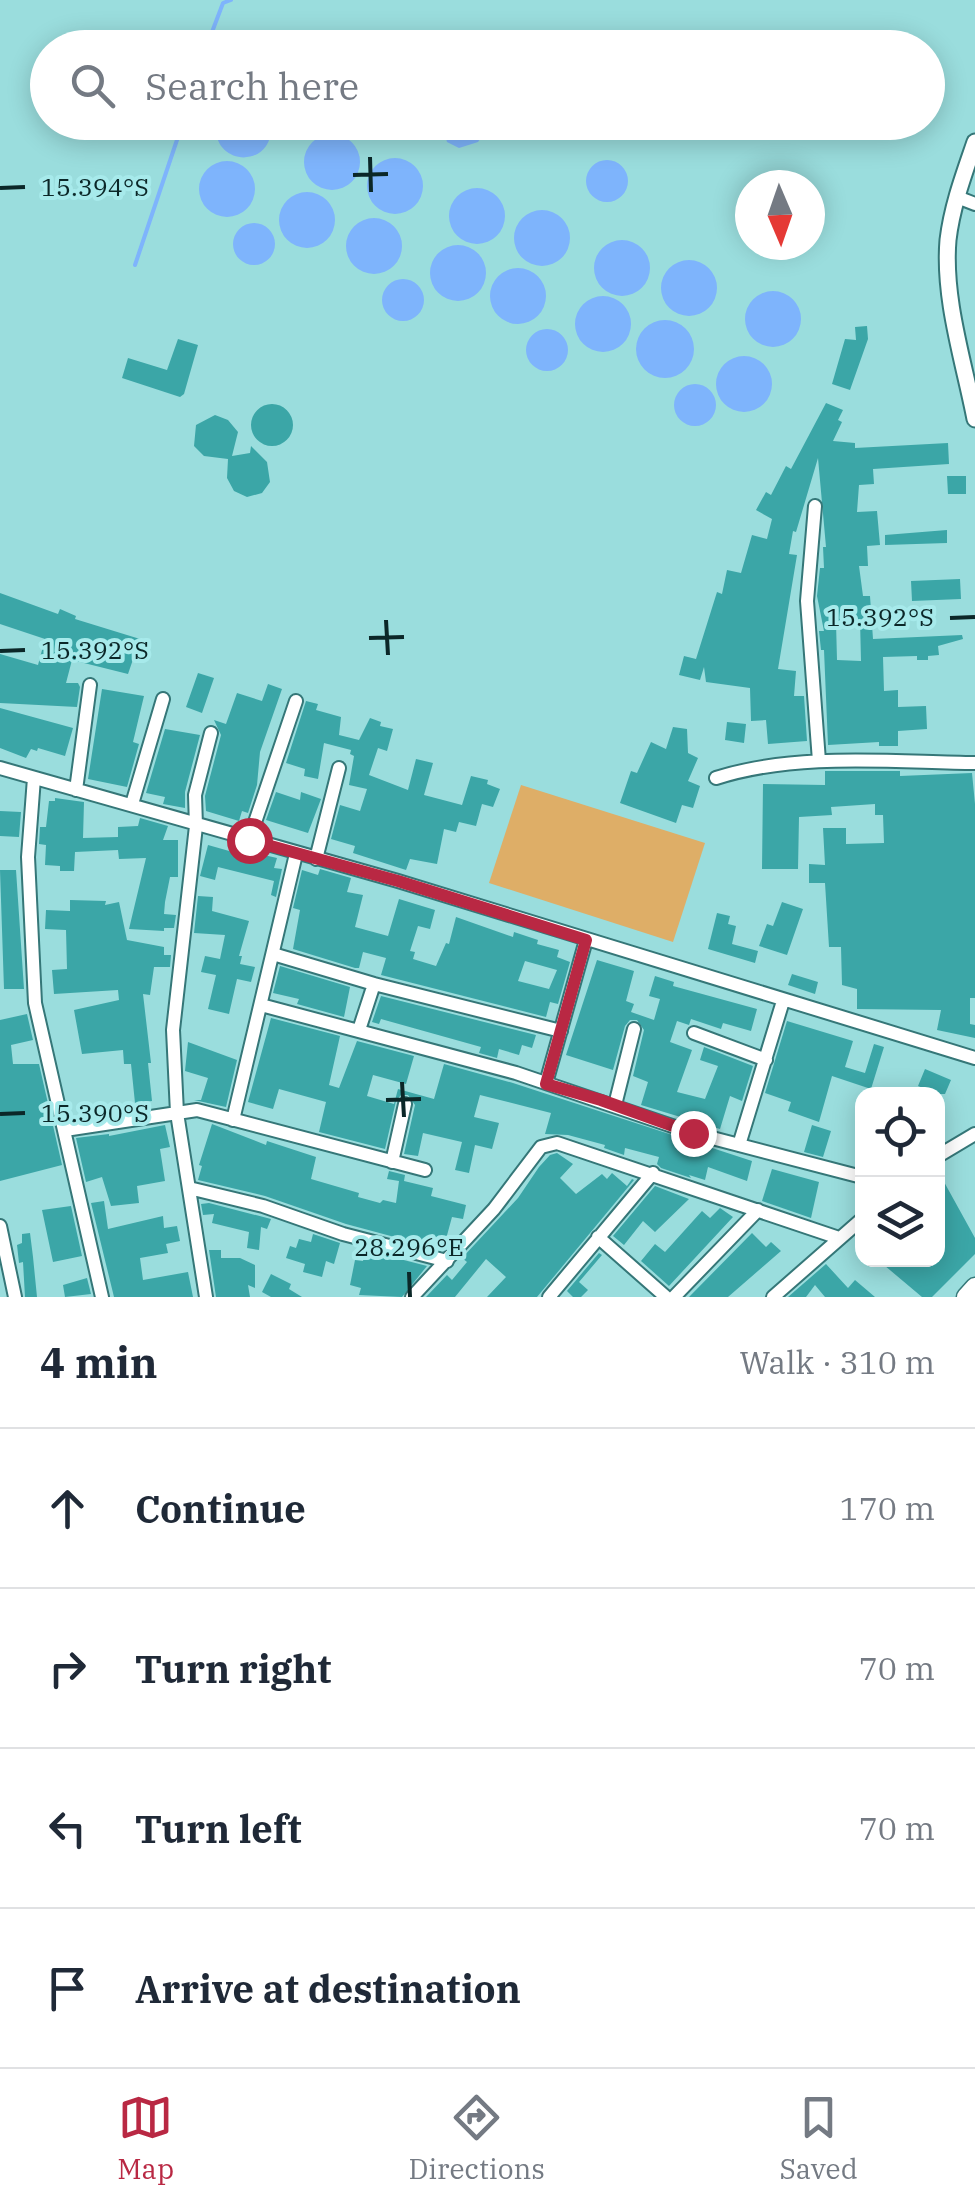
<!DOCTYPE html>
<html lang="en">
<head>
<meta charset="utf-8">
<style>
  body { margin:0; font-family:"IBM Plex Serif",serif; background:#f2f2f3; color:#1f2937 }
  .controls { position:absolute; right:30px; bottom:30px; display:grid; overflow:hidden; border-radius:20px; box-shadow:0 5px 25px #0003 }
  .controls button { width:90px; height:90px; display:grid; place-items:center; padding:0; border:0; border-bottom:2px solid #e0e1e3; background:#fff; color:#1f2937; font:50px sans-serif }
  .compass { position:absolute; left:735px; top:170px; width:90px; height:90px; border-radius:50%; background:#fff; box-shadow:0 5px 25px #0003; rotate:178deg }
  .stop { position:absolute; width:30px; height:30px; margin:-22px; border:8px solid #b92843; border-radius:50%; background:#fff }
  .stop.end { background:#b92843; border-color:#fff; box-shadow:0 2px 10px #0008 }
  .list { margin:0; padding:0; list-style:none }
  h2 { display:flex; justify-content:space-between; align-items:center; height:130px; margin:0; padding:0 40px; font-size:42px }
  h2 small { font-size:32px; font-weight:400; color:#747a83 }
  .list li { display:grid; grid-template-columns:65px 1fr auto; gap:30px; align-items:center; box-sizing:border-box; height:160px; padding:0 40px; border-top:2px solid #e0e1e3 }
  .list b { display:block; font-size:38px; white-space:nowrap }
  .list em { font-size:32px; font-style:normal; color:#747a83 }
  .icon { flex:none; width:55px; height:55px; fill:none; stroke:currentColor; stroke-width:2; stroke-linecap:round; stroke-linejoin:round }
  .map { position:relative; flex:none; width:975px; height:1297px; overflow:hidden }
  .search { position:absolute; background:#fff; box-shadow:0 5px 25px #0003; left:30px; right:30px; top:30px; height:110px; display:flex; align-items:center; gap:25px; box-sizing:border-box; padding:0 35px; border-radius:55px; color:#747a83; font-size:38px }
  .sheet { height:770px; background:#fff }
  nav { display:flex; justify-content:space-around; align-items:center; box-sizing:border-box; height:140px; border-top:2px solid #e0e1e3; background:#fff; font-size:28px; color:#747a83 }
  nav a { display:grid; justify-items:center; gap:5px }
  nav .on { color:#b92843 }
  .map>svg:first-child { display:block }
  .green { fill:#deae67 }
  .water { fill:#7eb4fc }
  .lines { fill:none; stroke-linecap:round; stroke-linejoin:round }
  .stream { stroke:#7eb4fc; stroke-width:4 }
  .building { fill:#3ba6a7; fill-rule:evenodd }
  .minor-casing { stroke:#357778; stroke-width:16 }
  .tertiary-casing { stroke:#357778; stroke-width:19 }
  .secondary-casing { stroke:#357778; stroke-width:21 }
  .minor { stroke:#fff; stroke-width:12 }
  .tertiary { stroke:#fff; stroke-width:15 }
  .secondary { stroke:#fff; stroke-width:18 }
  .route { stroke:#b92843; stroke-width:12 }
  .ticks { fill:none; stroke:#0b2728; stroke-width:4 }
  .ticks-label { font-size:25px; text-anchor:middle; fill:#0b2728; stroke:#a7eaeb; stroke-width:8; stroke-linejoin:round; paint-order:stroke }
</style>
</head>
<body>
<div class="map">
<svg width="975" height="1297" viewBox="0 0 975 1297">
  <rect width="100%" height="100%" fill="#9adddd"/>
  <path class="green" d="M521 785 705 843 673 942 489 883Z"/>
  <path class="water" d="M271 122C276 170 211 168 216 123Z
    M442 123H483L482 136 478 142 459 148 447 142Z
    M304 162a28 28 0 1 1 56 0a28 28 0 1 1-56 0Z
    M367 186a28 28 0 1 1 56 0a28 28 0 1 1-56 0Z
    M586 181a21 21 0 1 1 42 0a21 21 0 1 1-42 0Z
    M199 189a28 28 0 1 1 56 0a28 28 0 1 1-56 0Z
    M449 216a28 28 0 1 1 56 0a28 28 0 1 1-56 0Z
    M279 220a28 28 0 1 1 56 0a28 28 0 1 1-56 0Z
    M514 238a28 28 0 1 1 56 0a28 28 0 1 1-56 0Z
    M346 246a28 28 0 1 1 56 0a28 28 0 1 1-56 0Z
    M233 244a21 21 0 1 1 42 0a21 21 0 1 1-42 0Z
    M594 268a28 28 0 1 1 56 0a28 28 0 1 1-56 0Z
    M430 273a28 28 0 1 1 56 0a28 28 0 1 1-56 0Z
    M661 288a28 28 0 1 1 56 0a28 28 0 1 1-56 0Z
    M490 296a28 28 0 1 1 56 0a28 28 0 1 1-56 0Z
    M382 300a21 21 0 1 1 42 0a21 21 0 1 1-42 0Z
    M745 319a28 28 0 1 1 56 0a28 28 0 1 1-56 0Z
    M575 324a28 28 0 1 1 56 0a28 28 0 1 1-56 0Z
    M636 349a29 29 0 1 1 58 0a29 29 0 1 1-58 0Z
    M526 350a21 21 0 1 1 42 0a21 21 0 1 1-42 0Z
    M716 384a28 28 0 1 1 56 0a28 28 0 1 1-56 0Z
    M674 405a21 21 0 1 1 42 0a21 21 0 1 1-42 0Z"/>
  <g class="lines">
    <path class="stream" d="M206 48 223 3 231 0
      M135 265 183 122"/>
  </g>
  <path class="building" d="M867 326 868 339 850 390 832 384 845 339 856 340 855 327Z
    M178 339 198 345 184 394 180 397 122 378 128 358 167 370Z
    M826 403 843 410 838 420 842 422 833 441 855 443V448L948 443 949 464 873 469 874 484 859 485 857 512 877 511 880 545 867 546 868 566H859L863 596H870L873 639 962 635 963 639 938 646 939 655 928 656V660H917V656L883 657 884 691 898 690V707L926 706 927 729 898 731V746H879V742L828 745 824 650H821L819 631H824L817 596 820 568H824L823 547H826L818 458 796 532 793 531 789 554 797 555 778 669 796 671 794 696H804L807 741 768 744 766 720 751 721 750 688 706 682 704 667 700 680 679 675 684 656 696 659 717 592 722 594 727 570 741 573 752 535 767 539 772 519 756 510 766 492 771 495 786 466 791 469ZM860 620 861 661 837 660 836 622Z
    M251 425a21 21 0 1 1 42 0a21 21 0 1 1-42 0Z
    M215 415 228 420 238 432 232 456 250 453 251 446 267 462 270 482 262 493 247 497 234 491 227 478 228 459 204 456 194 446 196 425Z
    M947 476H966V494H948Z
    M947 530V543L885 545V535Z
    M960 579 961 599 912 601 911 581Z
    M0 593 58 614 60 609 76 616 75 619 140 639 128 674 72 660 66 683H78L80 687 77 707 0 703V654L38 665 45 639 0 624Z
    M198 673 214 678 202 713 186 707Z
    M268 684 282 689 260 752 257 785 248 813 242 811 239 821 206 811 205 796 221 735 214 720 226 724 237 693 262 701Z
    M102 689 144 696 133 742 139 744 127 787 88 779Z
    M306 701 318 704 316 710 341 717 339 735 359 740 370 718 381 722 380 726 393 729 387 751 378 748 369 775 408 790 416 759 433 763 424 795 462 805 471 776 488 780 487 784 500 789 493 807 482 804 476 826 459 822 456 832 444 829 437 864 410 859 406 870 353 853 355 846 331 839 340 805 360 811 367 789 349 785 354 756 350 754 351 750 324 743 318 779 304 776 305 769 286 763Z
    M0 708 73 728 65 756 38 748 37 751 31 749 26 758 0 748Z
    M727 722 746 724 744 743 725 740Z
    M673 727 687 729 688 753 698 758 688 781 700 786 693 808 682 805 676 823 620 803 631 771 637 773 651 742 666 749Z
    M165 729 200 735 185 792V808L163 804 165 797 146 793Z
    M825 771H900V776L972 773 975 804V998H970V1024L975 1025V1038L937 1030 941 1010 857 1009V989L842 985 841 947H829L825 883H809V864L825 865 823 828H846V844L884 843 883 815H875V804L831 807 832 815 799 817 798 869H762L763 784 825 785Z
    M276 792 300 800 301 792 321 799 308 833 266 820Z
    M55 798 84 802 83 838 118 837V827L138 826 140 818 168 826 163 840H178V877H170L165 902 164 914 176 915 174 928H164V931L129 929 146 858 119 859 118 850 75 852 74 871H60V866L45 865 46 845 39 844 40 827H46L49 801H55Z
    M0 811 21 812 19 837 0 836Z
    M208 845 254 858 255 853 277 858 274 868 282 869 276 897 271 895 274 881 218 867 215 880 200 876Z
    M320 869 351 878 347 892 363 895 355 927 388 936 399 899 435 910 430 929 418 926 410 951 415 952 413 959 436 966 446 943 449 944 456 917 513 937 514 932 538 940 537 944 559 950 557 957 570 962 558 1004 550 1002 546 1017 381 975 386 958 363 952 359 968H355L293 949 300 910 293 908 302 870 318 875ZM525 961 557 970 549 989 518 981Z
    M0 870H16L24 989H4Z
    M198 896 213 897 212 911 249 921 239 956H242L240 964 255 967 251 982 237 979 229 1014 208 1009 216 975 201 972 205 956 220 959 225 935 194 933Z
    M70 900 106 901 105 905 119 902 127 940 164 947V955H171L170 967H154L150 995 143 994 151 1063H148L152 1101 135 1103 131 1064H124L123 1050 82 1054 74 1010 119 1000 118 990 54 994 52 970 67 969 66 930 45 929 46 910 70 911Z
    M782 902 803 909 787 955 759 946 767 924 773 926Z
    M717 913 730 916 728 924 736 926 732 944 758 951 755 963 708 949Z
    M597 960 634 971 626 1001 634 1004 631 1012 654 1020 660 999 649 996 655 976 674 982 673 986 757 1009 751 1031 723 1023 721 1029 691 1019 689 1025 677 1021 670 1042 692 1050 677 1092 705 1099 718 1066 700 1060 704 1047 753 1066 742 1101 730 1096 720 1129 641 1105 648 1082 633 1076 644 1030 637 1020H630L625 1026 613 1070 566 1055Z
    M280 966 350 987 344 1017 297 1004 299 999 273 993Z
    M792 974 818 982 815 994 788 985Z
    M381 996 536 1035 532 1048 522 1045 519 1055 499 1049 497 1058 479 1053 481 1047 381 1019 379 1024 372 1022Z
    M27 1014 33 1040 11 1045 13 1064H39L62 1165 0 1181V1020Z
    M271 1018 340 1036 329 1085 339 1088 357 1041 414 1056 406 1084 373 1075 367 1096 394 1104 398 1089 434 1099 444 1064 513 1083 752 1161 747 1181 708 1167 705 1180 689 1175 691 1178 661 1168 657 1164 659 1157 625 1148 624 1155 604 1148 605 1145 568 1135 545 1134 551 1113 480 1095 474 1117 499 1123 492 1149 475 1145 469 1173 455 1170 462 1142 423 1133 418 1156 404 1154 415 1105 408 1095H401L396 1101 385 1149 319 1132 326 1102 279 1089 273 1109 248 1102Z
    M787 1021 853 1041 845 1067 865 1073 874 1044 884 1047 871 1089 832 1076 819 1122 788 1111 791 1102 765 1093Z
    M188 1042 237 1060 226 1107 194 1100H201L208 1078 185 1071Z
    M925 1069 951 1080 945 1094H926L928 1090 918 1086Z
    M212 1124 266 1145 267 1141 316 1157 311 1179 359 1193 358 1197 380 1203 383 1200 396 1203 399 1181 387 1179 389 1171 405 1175 404 1181 433 1188 431 1196 466 1205 463 1219 452 1217 443 1250 346 1224 265 1196 198 1180 202 1166 199 1165Z
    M165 1125 170 1147 160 1149 165 1181 137 1186 139 1203 111 1206 102 1177 86 1182 76 1138 109 1134V1136Z
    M812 1125 831 1131 823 1157 804 1152Z
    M557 1153 573 1164 560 1178 576 1194 602 1174 607 1179 612 1173 627 1186 632 1179 634 1180 537 1297H487L506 1277 486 1259 455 1297H426L447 1275 452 1280 467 1262 462 1258 518 1198 539 1167 550 1155Z
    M772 1169 819 1182 811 1218 762 1201Z
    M938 1171 975 1238V1254L932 1297H922L878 1260H938Z
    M655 1186 689 1199 655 1232 643 1221 624 1245 613 1236Z
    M104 1201 108 1229 163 1216 164 1228 177 1226 180 1241 166 1244 168 1253 140 1258 143 1280 188 1272 193 1297H114L91 1203Z
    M209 1203 271 1219 267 1229 261 1227 259 1250 247 1248 249 1232 212 1223 214 1214 203 1215 201 1204Z
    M71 1206 82 1256 53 1262 42 1210Z
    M720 1208 733 1217 669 1286 641 1261 655 1244 665 1252 702 1211 710 1218Z
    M30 1233 33 1257 37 1297H25L23 1262 19 1263 17 1245 22 1243V1234Z
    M752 1233 766 1247 771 1242 781 1251 728 1297H689Z
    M313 1234 340 1243 334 1264 326 1261 322 1277 303 1272 305 1264 286 1258 290 1246 296 1248 299 1239 311 1242Z
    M209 1250H221V1258H240L255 1265V1288L248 1285 250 1297H216Z
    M365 1250 427 1266 402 1297 359 1295 361 1288 350 1285 355 1260 363 1261Z
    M599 1253 602 1255 579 1282 588 1290 581 1297H573L567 1291Z
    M826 1264 848 1288 855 1280 875 1297H825L815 1285 806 1297H788Z
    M271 1274 291 1284 289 1289 302 1297H271L262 1292Z
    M87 1278 91 1294 65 1297 63 1285Z"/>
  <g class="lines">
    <defs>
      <path id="minor" d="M957 197 975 204
        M815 506 807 601 819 761
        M0 768 398 881 975 1058
        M34 778 28 857 35 1003 102 1297
        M716 778C798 752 890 762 975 763
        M76 790 90 685
        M132 804 163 699
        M249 840 296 701
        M316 859 339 768
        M273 954 374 984 561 1031
        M261 1005 516 1073 693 1133 862 1177
        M359 1030 374 984
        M694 1033 766 1060
        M546 1083 586 940
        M615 1105 634 1029
        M233 1120 296 854
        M65 1130 197 1110 425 1170
        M739 1145 783 1001
        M938 1156 975 1134
        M392 1162 405 1104
        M189 1188 263 1206 343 1234 447 1261
        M0 1226 15 1297
        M598 1237 666 1297
        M206 1297 177 1113 173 1030 196 826 195 795 211 733
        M412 1297 494 1209 541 1147 557 1143 839 1238
        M549 1297 653 1173
        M674 1297 758 1210
        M773 1297 862 1219"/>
      <path id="tertiary" d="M975 142C964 174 952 206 948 240 943 299 964 362 975 419"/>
      <path id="secondary" d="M966 1297 975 1287"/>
    </defs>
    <use href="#minor" class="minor-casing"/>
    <use href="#tertiary" class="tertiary-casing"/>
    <use href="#secondary" class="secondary-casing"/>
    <use href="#minor" class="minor"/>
    <use href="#tertiary" class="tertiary"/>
    <use href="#secondary" class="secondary"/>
  </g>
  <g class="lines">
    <path class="route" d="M249 840 398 881 586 940 546 1084 601 1100 693 1133"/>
  </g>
  <path class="ticks" d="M370 157 371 192M353 175 388 174M0 188 25 187M950 618 975 617M386 620 388 655M369 638 404 637M0 651 25 650M402 1082 404 1117M386 1100 421 1099M0 1114 25 1113M409 1272 410 1297"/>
  <g class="ticks-label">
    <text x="95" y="196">15.394°S</text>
    <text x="880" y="626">15.392°S</text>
    <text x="95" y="659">15.392°S</text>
    <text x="95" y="1122">15.390°S</text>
    <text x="409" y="1256">28.296°E</text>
  </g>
</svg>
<div class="controls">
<button><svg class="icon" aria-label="locate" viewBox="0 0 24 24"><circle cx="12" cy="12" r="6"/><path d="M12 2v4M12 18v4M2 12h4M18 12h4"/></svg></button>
<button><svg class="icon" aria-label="layers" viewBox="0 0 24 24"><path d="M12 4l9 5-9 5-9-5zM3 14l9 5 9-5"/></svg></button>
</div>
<svg class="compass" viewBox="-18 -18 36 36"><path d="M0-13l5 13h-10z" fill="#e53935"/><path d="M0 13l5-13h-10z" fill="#747a83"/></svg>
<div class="stop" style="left:249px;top:840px"></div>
<div class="stop end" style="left:693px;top:1133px"></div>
<div class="search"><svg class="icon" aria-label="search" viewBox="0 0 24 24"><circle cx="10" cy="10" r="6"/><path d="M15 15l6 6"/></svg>Search here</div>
</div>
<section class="sheet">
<h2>4 min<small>Walk · 310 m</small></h2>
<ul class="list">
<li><svg class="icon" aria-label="ahead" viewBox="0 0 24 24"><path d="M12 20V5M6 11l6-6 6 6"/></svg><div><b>Continue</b></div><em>170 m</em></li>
<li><svg class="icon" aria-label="right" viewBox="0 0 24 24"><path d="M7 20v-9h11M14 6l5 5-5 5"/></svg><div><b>Turn right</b></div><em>70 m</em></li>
<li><svg class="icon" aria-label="left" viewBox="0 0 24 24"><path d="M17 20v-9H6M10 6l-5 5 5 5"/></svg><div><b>Turn left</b></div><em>70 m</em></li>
<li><svg class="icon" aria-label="arrive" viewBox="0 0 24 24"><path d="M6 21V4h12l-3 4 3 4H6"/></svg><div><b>Arrive at destination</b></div></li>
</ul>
</section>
<nav>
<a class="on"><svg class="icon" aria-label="map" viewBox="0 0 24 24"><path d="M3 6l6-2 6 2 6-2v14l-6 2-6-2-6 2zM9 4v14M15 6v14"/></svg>Map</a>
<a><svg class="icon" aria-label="directions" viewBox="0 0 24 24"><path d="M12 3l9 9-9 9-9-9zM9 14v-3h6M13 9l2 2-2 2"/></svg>Directions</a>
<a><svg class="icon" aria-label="saved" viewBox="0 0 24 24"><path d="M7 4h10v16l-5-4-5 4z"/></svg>Saved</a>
</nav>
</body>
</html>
